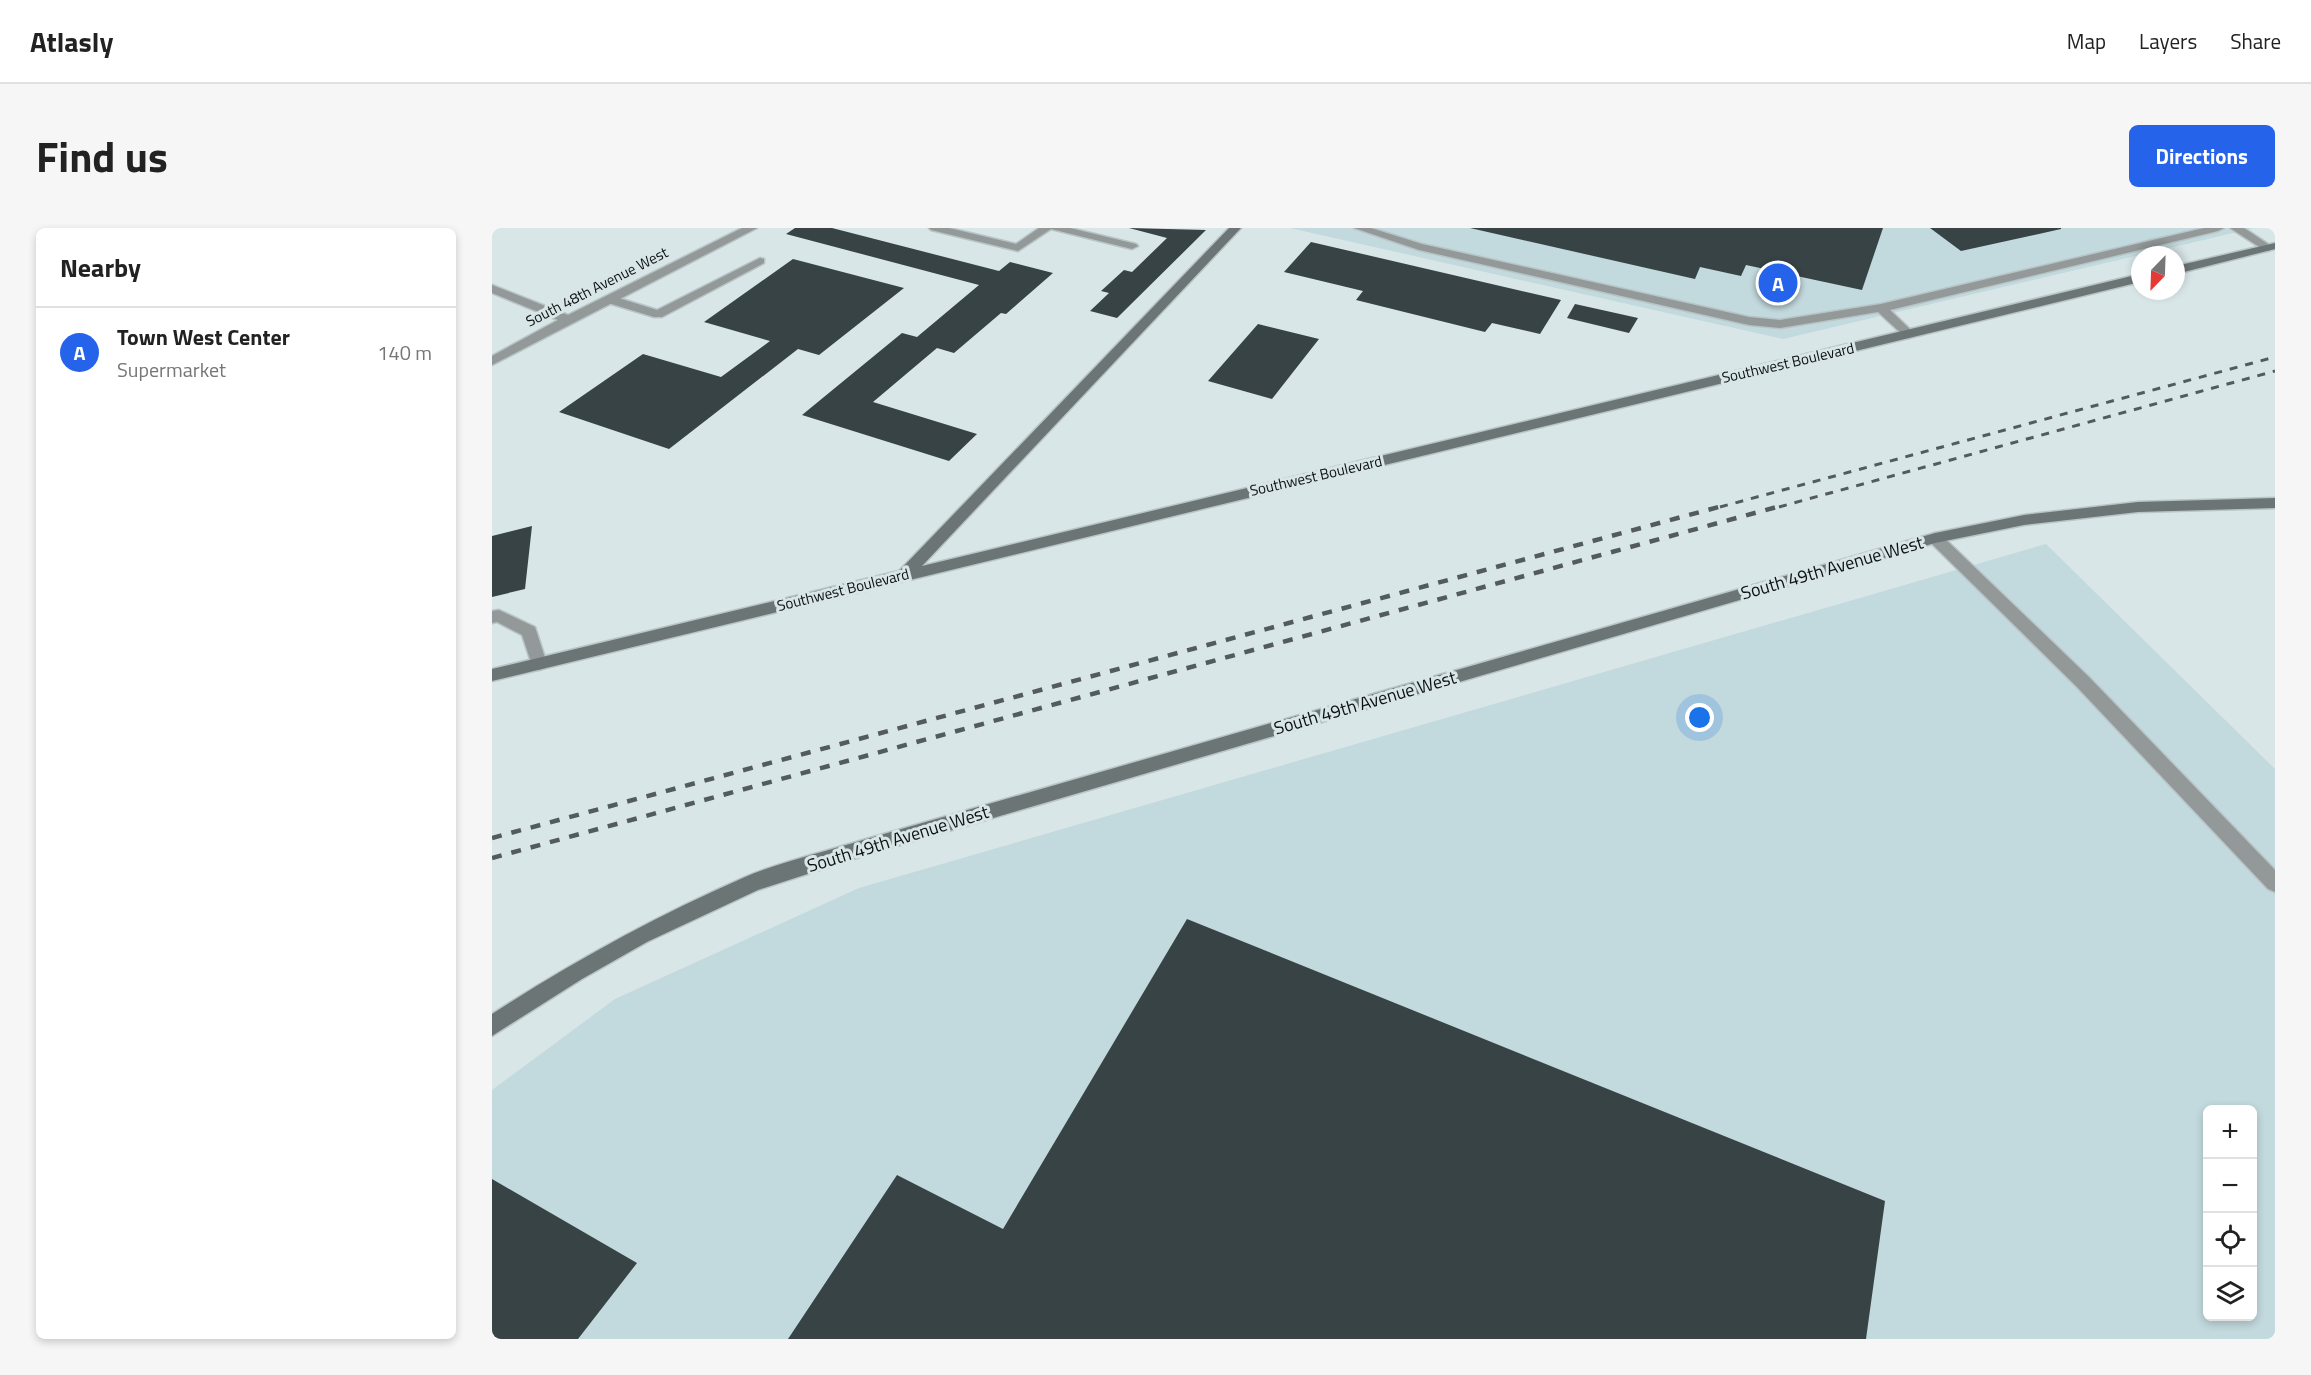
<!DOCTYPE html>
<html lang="en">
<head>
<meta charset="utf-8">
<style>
  body { margin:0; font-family:"Titillium Web",sans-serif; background:#f6f6f6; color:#222 }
  .controls { position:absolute; right:18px; bottom:18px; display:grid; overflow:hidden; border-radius:9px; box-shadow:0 3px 9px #0003 }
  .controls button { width:54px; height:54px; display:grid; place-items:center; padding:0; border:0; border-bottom:2px solid #e0e0e0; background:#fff; color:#222; font:30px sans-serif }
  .compass { position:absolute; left:1639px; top:18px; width:54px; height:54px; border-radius:50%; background:#fff; box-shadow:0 3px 9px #0003; rotate:203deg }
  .you { position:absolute; left:1208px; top:490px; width:21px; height:21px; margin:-15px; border:4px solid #fff; border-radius:50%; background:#1a73e8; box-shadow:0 0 0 9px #1a73e833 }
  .badge { display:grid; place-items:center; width:39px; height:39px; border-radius:50%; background:#2563eb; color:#fff; font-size:20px; font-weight:700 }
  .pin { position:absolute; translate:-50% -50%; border:3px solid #fff; box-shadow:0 2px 6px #0006 }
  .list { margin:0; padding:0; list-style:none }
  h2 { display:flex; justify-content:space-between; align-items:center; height:78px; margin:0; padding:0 24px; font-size:26px }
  h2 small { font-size:20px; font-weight:400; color:#767676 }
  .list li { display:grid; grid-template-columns:39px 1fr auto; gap:18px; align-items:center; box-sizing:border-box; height:90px; padding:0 24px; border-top:2px solid #e0e0e0 }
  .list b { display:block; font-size:22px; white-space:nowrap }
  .list p { margin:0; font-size:20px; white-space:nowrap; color:#767676 }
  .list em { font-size:20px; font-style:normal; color:#767676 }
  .icon { flex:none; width:33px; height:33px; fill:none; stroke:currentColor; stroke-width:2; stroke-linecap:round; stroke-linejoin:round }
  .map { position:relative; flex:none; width:1783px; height:1111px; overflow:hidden; border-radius:9px }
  header { display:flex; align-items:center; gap:36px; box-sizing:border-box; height:84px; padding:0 30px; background:#fff; border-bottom:2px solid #e0e0e0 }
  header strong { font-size:28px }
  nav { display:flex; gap:33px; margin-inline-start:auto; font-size:21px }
  .intro { display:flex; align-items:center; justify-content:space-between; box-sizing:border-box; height:144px; padding:0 36px }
  h1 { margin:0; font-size:42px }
  .button { padding:15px 27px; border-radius:9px; background:#2563eb; color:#fff; font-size:21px; font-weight:700 }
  main { display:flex; gap:36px; padding:0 36px }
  aside { flex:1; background:#fff; border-radius:9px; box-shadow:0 3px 9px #0003 }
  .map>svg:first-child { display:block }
  .built { fill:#c2d9dd; fill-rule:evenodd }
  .building { fill:#384345 }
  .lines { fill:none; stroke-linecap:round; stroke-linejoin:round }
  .lane-casing { stroke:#b8c4c6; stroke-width:3 }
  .street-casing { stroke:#b8c4c6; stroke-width:3 }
  .secondary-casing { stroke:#b8c4c6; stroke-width:3 }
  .lane { fill:#939899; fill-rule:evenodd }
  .street { fill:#939899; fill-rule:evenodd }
  .secondary { fill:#6c7576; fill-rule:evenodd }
  .rail-far1 { stroke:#545b5d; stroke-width:3; stroke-dasharray:8 8; stroke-linecap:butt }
  .rail { stroke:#545b5d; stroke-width:4.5; stroke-dasharray:10 10; stroke-linecap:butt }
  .labels { text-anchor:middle; stroke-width:6; stroke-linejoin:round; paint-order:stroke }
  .far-street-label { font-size:15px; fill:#0d1112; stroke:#d8e6e8 }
  .street-label { font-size:18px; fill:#0d1112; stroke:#d8e6e8 }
</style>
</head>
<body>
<header>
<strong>Atlasly</strong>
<nav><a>Map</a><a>Layers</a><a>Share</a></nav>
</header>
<div class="intro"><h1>Find us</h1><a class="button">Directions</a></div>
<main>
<aside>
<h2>Nearby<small></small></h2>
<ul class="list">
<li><span class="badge">A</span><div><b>Town West Center</b><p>Supermarket</p></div><em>140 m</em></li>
</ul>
</aside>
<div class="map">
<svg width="1783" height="1111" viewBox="0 0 1783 1111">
  <rect width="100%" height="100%" fill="#d8e6e8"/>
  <path class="built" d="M798 0H1762L1291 111Z
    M1554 316 1783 541V1111H0V862L123 771 367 660ZM1716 882H1760V1088H1716Z"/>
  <path class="building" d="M303 0H340L507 43 518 34 561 45 514 86 509 85 462 125 445 120 381 174 485 206 457 233 310 187 410 105 425 109 487 57 294 6Z
    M637 0 714 2 625 90 598 83 617 65 609 63 632 42 640 44 675 10Z
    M978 0H1391L1370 62 1254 37 1249 48 1208 39 1203 51Z
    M1438 0H1569V1L1469 23Z
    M819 14 1069 72 1048 106 1000 95 993 104 864 72 871 63 792 44Z
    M301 31 412 60 327 127 306 121 177 221 67 184 151 126 229 149 278 113 212 94Z
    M1083 76 1146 90 1137 105 1075 90Z
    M766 96 827 111 780 171 716 153Z
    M40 298 33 361 0 369V308Z
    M695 691 1393 973 1374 1111H296L405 947 511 1001Z
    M0 951 145 1035 86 1111H0Z"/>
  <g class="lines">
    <defs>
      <path id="lane" d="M437 0H457L524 16 547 0H578L644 16 646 18 640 21 559 1 526 23 439 2Z
        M862 0H879L930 16 1257 89 1288 92 1389 76 1712 0H1732L1726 3 1398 82 1423 106 1417 110 1413 109 1386 84 1288 100 1257 97 927 22Z
        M1738 0H1752L1782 20 1776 23 1772 22Z
        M268 30 272 31V35L170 89H162L113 74 111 71 117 67 165 82Z
        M1443 305 1448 306 1597 449 1783 642V664L1776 661 1585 459 1438 314 1435 310Z
        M7 382 43 399 55 436 53 440 47 442 41 440 30 407 5 394 0 395V383Z"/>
      <path id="street" d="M250 0H265L0 137V128L66 92 0 65V57L76 87Z"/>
      <path id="secondary" d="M737 0H749L430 338 1648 46V54L0 453V441L407 343Z
        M1783 15V21L1684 46V38Z
        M1783 270V280L1646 284 1532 297 1443 315 371 628 266 662 155 714 90 751 0 808V786C82 733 164 688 253 649 291 633 332 624 371 612L1443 305 1532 287 1646 274Z"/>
    </defs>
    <use href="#lane" class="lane-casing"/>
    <use href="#street" class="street-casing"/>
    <use href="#secondary" class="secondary-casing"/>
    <use href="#lane" class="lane"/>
    <use href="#street" class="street"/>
    <use href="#secondary" class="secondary"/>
    <path class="rail-far1" d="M1228 279 1783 129
      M1287 279 1783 143"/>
    <path class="rail" d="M0 610 1234 277
      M0 630 1292 277"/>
  </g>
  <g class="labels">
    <g class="far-street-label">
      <text transform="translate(105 59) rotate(-27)" y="5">South 48th Avenue West</text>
      <text transform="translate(1296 135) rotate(-13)" y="5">Southwest Boulevard</text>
      <text transform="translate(824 248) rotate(-13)" y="5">Southwest Boulevard</text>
      <text transform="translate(351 362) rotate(-14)" y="5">Southwest Boulevard</text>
    </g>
    <g class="street-label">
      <text transform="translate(1340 340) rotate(-16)" y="6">South 49th Avenue West</text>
      <text transform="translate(873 475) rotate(-16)" y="6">South 49th Avenue West</text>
      <text transform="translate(406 611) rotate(-17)" y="6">South 49th Avenue West</text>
    </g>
  </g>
</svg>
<div class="controls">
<button>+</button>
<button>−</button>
<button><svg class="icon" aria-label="locate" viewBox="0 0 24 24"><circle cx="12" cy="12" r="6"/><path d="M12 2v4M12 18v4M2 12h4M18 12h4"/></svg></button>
<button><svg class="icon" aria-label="layers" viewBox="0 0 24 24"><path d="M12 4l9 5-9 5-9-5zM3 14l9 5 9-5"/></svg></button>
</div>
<svg class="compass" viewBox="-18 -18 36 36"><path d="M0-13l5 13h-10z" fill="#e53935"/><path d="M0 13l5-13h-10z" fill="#767676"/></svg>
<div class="you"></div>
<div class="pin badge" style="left:1286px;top:55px">A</div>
</div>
</main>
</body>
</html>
